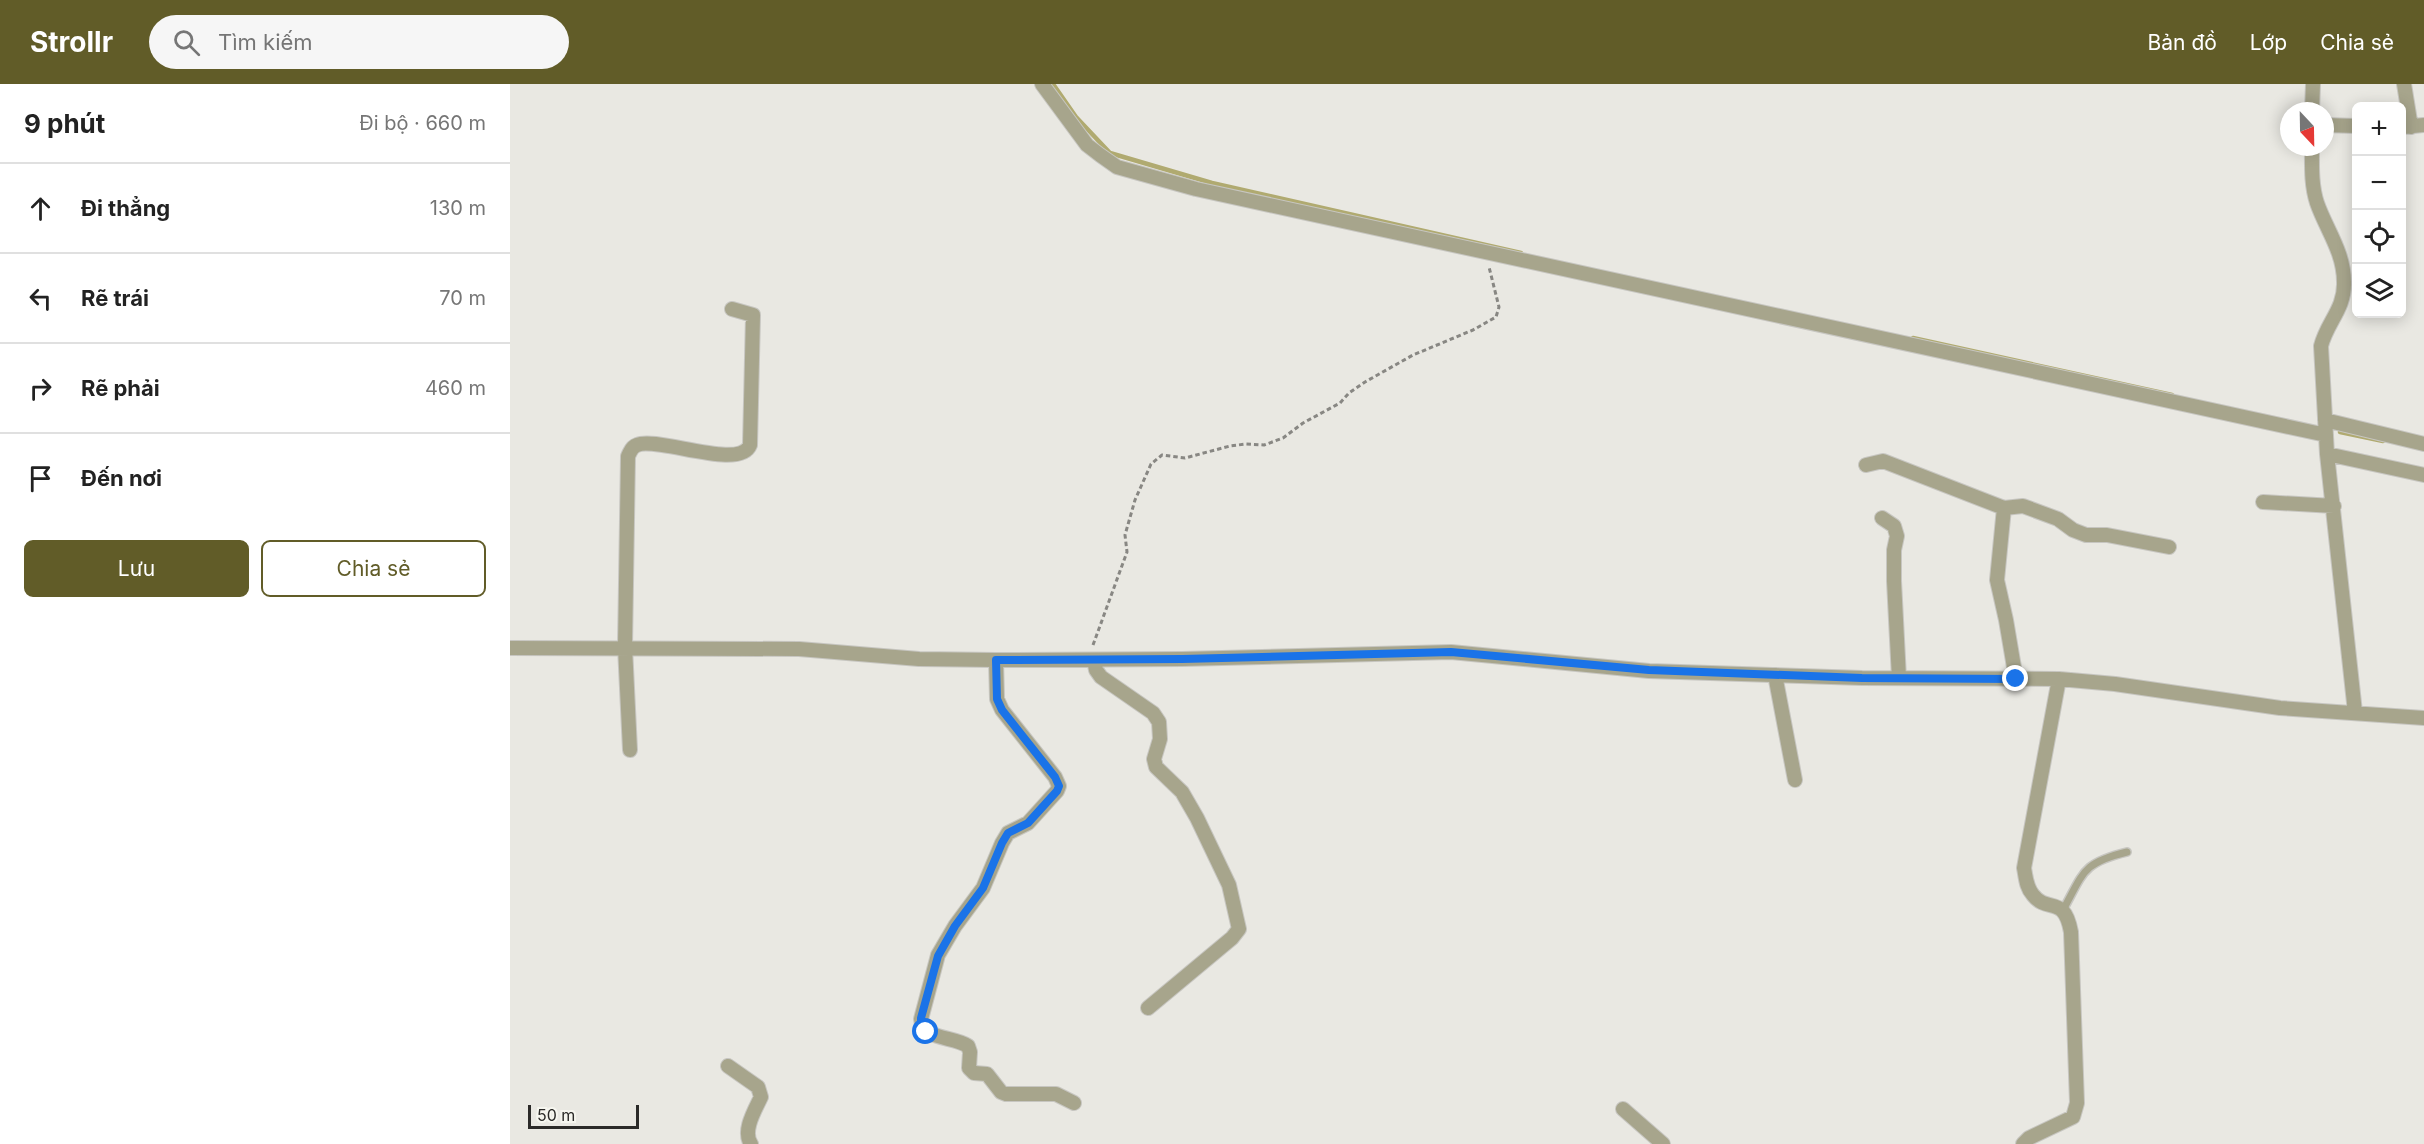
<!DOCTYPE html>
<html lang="vi">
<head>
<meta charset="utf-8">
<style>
  body { margin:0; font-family:Inter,sans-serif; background:#f6f6f6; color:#222 }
  .controls { position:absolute; right:18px; top:18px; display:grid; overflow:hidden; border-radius:9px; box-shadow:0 3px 15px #0003 }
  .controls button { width:54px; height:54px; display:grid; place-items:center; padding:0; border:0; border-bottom:2px solid #e0e0e0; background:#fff; color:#222; font:30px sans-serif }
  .compass { position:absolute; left:1770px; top:18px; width:54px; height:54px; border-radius:50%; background:#fff; box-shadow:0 3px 15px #0003; rotate:158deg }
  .scale { position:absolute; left:18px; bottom:15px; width:111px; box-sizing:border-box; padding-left:6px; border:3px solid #2b2a28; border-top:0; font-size:16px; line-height:21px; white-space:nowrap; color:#2b2a28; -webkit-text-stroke:4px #f6f6ef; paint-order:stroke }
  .stop { position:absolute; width:18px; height:18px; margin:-14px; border:4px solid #1a73e8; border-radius:50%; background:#fff }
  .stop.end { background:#1a73e8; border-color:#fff; box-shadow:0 2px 6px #0008 }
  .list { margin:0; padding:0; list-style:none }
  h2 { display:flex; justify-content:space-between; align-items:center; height:78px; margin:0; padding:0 24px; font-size:26px }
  h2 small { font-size:20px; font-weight:400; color:#767676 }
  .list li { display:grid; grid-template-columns:39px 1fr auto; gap:18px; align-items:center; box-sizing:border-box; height:90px; padding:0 24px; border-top:2px solid #e0e0e0 }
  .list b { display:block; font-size:22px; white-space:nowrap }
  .list em { font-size:20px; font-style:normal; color:#767676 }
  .actions { display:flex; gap:12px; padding:18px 24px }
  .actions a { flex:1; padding:14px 0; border:2px solid #615c28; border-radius:9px; text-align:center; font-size:21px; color:#615c28 }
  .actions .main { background:#615c28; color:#fff }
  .icon { flex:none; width:33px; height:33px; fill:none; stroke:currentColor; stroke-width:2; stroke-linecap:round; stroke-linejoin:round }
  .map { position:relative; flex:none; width:1914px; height:1060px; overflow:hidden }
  header { display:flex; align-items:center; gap:36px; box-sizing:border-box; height:84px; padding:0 30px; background:#615c28; color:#fff }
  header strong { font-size:28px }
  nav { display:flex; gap:33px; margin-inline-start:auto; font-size:21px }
  .search { width:420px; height:54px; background:#f6f6f6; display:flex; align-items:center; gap:15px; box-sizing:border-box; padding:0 21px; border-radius:33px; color:#767676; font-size:22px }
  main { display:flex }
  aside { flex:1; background:#fff }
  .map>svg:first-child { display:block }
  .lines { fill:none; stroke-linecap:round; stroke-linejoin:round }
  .stream { stroke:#b0aa70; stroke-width:4.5 }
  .service-casing { stroke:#c7c6c1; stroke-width:10 }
  .minor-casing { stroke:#c7c6c1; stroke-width:16 }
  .path { stroke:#888783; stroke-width:3; stroke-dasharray:4.5 3; stroke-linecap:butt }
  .service { stroke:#a7a58c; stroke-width:7 }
  .minor { stroke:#a7a58c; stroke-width:14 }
  .route { stroke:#1a73e8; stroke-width:8 }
</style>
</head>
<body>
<header>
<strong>Strollr</strong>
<div class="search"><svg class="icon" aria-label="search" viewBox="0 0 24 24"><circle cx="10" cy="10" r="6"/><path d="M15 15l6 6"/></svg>Tìm kiếm</div>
<nav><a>Bản đồ</a><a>Lớp</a><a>Chia sẻ</a></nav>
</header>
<main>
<aside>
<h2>9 phút<small>Đi bộ · 660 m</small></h2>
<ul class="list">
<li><svg class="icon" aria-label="ahead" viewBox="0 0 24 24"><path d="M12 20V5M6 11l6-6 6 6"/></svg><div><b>Đi thẳng</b></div><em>130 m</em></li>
<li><svg class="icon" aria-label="left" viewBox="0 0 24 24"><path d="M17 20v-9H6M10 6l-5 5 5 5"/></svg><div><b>Rẽ trái</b></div><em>70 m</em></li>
<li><svg class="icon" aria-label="right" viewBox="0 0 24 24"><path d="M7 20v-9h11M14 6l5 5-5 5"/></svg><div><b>Rẽ phải</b></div><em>460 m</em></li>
<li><svg class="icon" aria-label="arrive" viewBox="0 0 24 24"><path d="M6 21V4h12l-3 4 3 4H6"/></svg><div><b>Đến nơi</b></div></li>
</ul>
<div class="actions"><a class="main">Lưu</a><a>Chia sẻ</a></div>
</aside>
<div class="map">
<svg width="1914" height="1060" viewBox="0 0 1914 1060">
  <rect width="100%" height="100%" fill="#e9e8e2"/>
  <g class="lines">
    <path class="stream" d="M543 0 566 33 600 69 702 99 1011 169
      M1403 254 1662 311
      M1830 348 1873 357"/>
    <defs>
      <path id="service" d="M1553 826C1574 788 1572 779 1617 768"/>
      <path id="minor" d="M532 0 577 61 590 71 607 83 686 105 1816 351
        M1894 0 1901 43
        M1802 27 1803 0
        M1815 41 1846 42
        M1892 43 1914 41
        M1802 63C1802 81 1801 101 1807 119 1816 145 1834 168 1834 198 1835 225 1817 238 1811 262L1817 370 1845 628
        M1815 336 1914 360
        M1817 370 1914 391
        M1356 381 1373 377 1494 424 1487 496 1496 536 1506 595
        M1753 418 1824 422
        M1494 424 1513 422 1548 435 1563 446 1576 451H1597L1659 463
        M1372 434 1384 442 1387 452 1384 466V497L1389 594
        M0 564 289 565 409 575 486 576 672 575 941 568 1139 587 1352 594 1549 595 1605 600 1770 624 1914 634
        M486 576 487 615 492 626 545 693 549 702 547 707 518 739 498 749 492 759 473 804 445 842 428 871 411 935C412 956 443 952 458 962L460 968 459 984 464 989 477 990 491 1008 496 1010H546L564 1019
        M584 576 586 586 591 593 643 629 649 638 650 655 644 675 646 683 672 708 687 734 719 801 729 845 722 854 638 924
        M1265 591 1285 696
        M120 666 115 563 118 372C121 367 121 363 127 361 147 352 230 387 240 361L243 231 222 225
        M218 982 248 1003 251 1013C245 1026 232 1047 241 1060
        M1113 1025 1153 1060
        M1513 1060 1519 1054 1563 1033 1567 1019 1561 848C1554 810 1538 830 1523 811 1516 803 1516 794 1514 784L1549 595"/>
    </defs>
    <use href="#service" class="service-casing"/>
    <use href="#minor" class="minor-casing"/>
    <path class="path" d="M583 561 617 468 615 451 625 416 641 380 652 371 675 374 720 362 736 360 754 361 773 354 793 339 830 319 839 309 855 298 903 271 963 246 986 233 989 223 979 183"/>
    <use href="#service" class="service"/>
    <use href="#minor" class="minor"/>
  </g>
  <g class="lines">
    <path class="route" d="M416 948 411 942V934L428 872 445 842 473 804 492 759 498 749 518 739 547 707 549 702 545 693 492 626 487 615 486 576 672 575 941 568 1139 586 1352 594 1506 595"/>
  </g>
</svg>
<div class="controls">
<button>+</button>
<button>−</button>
<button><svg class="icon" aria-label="locate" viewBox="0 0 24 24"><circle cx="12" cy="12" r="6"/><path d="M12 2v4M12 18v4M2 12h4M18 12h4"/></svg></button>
<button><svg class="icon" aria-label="layers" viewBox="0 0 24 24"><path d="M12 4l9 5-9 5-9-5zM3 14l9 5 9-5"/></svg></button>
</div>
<svg class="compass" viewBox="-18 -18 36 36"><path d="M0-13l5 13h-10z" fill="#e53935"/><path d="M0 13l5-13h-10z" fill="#767676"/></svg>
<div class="scale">50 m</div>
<div class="stop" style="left:416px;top:948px"></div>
<div class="stop end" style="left:1506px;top:595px"></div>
</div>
</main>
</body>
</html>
